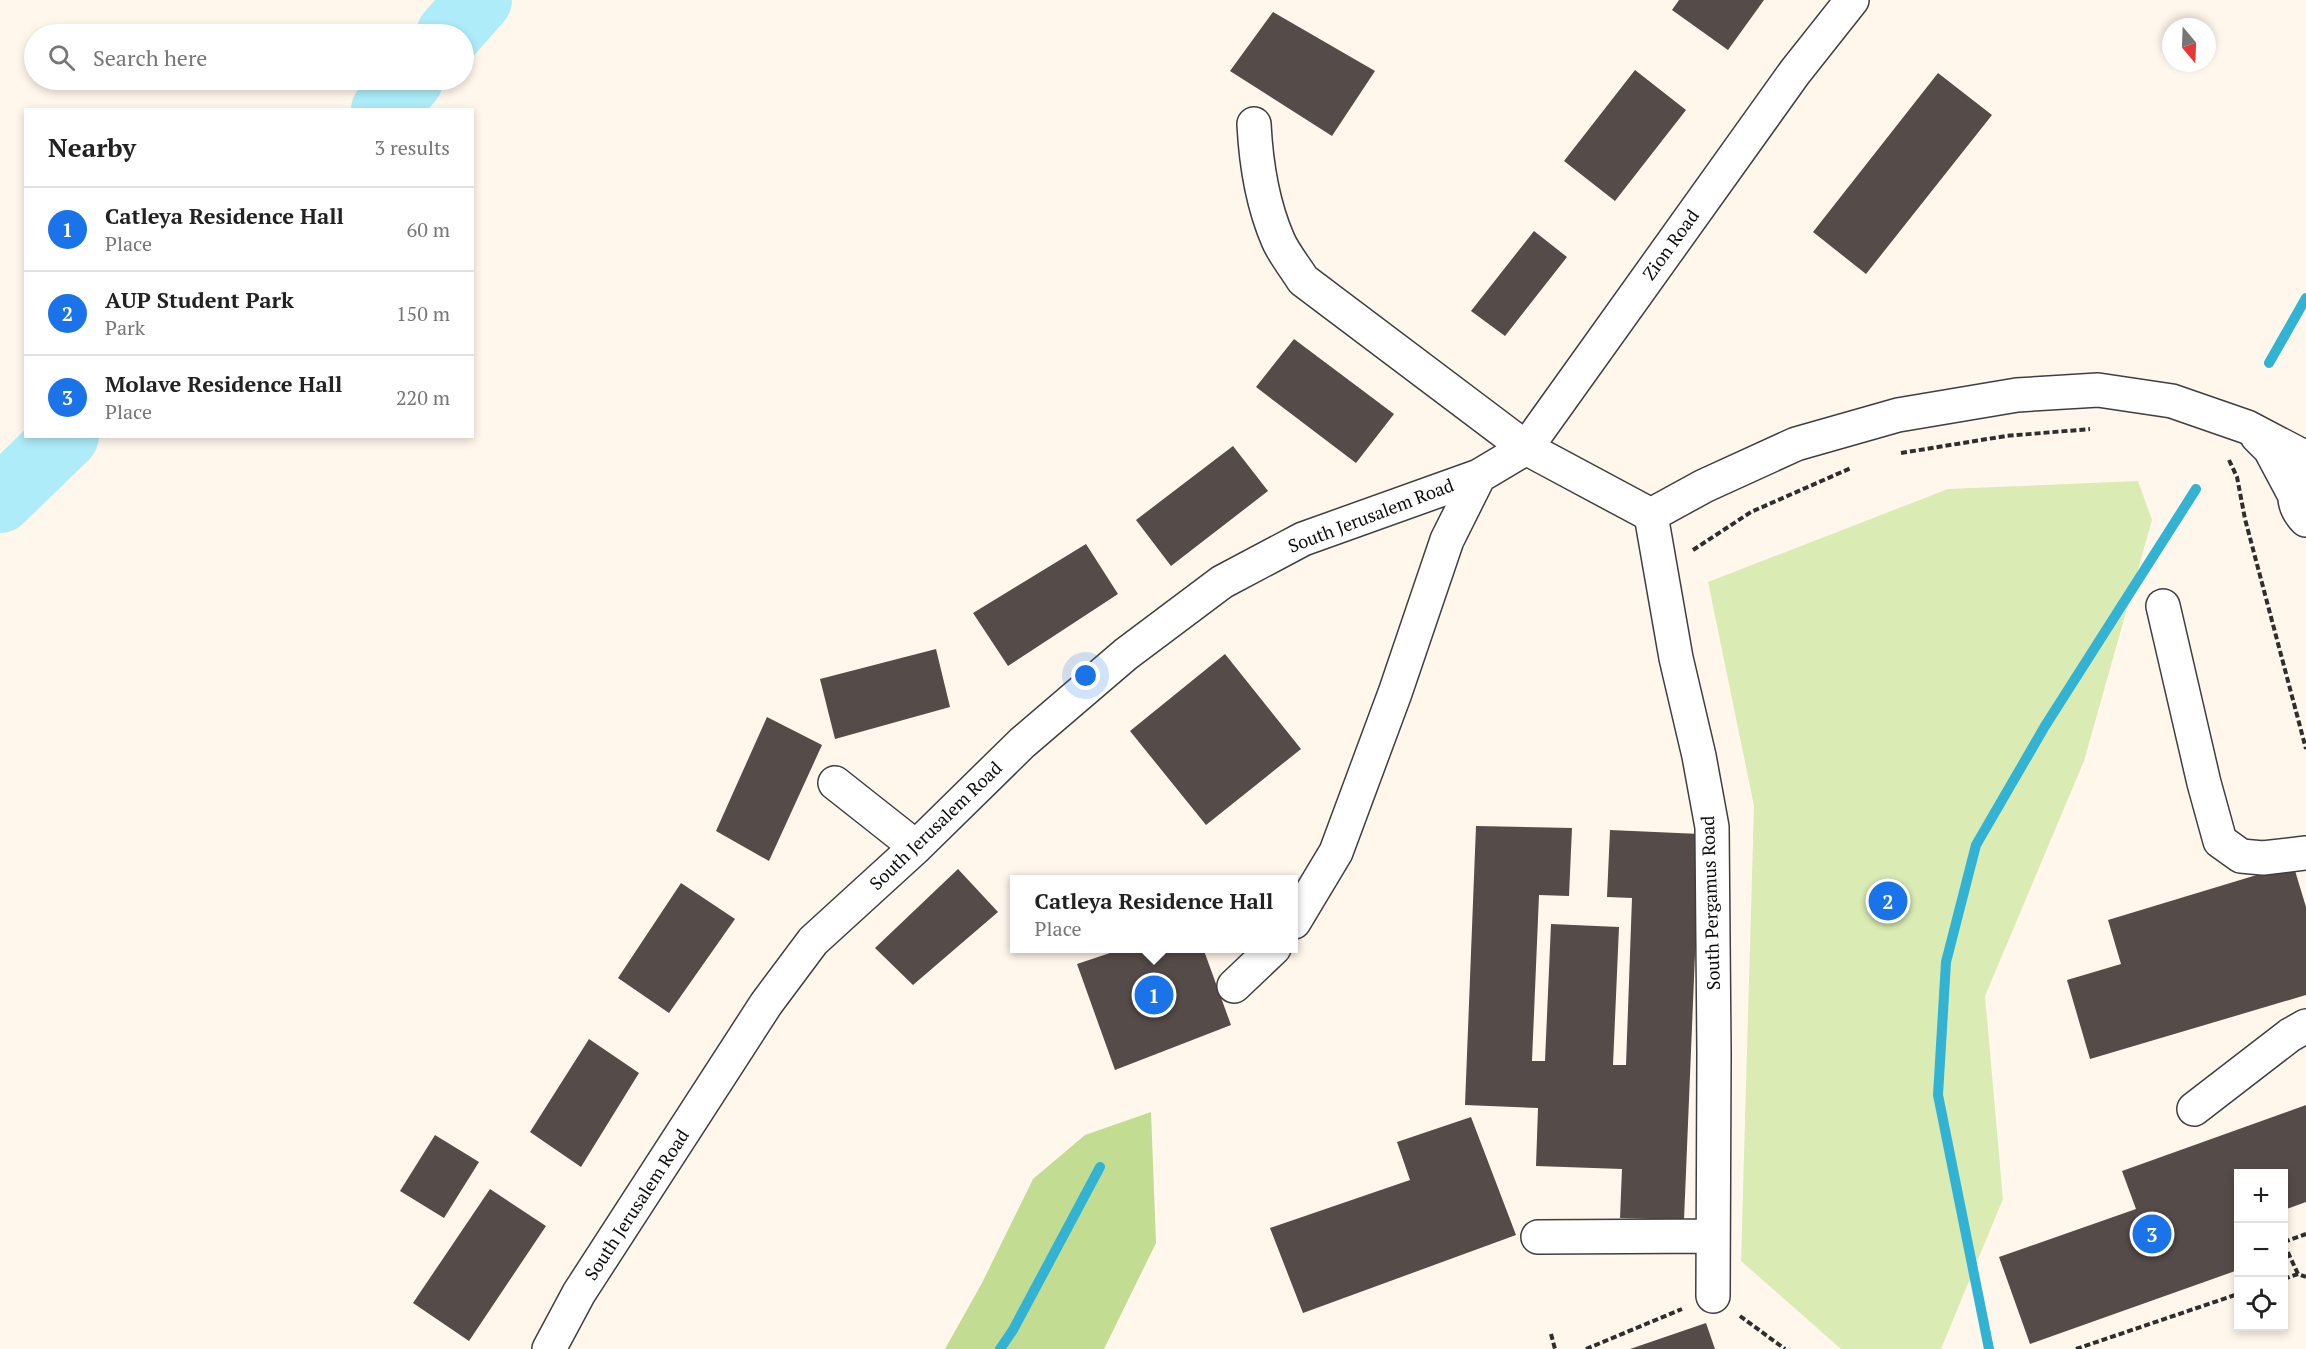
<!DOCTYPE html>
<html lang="en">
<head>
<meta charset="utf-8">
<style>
  body { margin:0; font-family:"PT Serif",serif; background:#f2f2f2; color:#222 }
  .controls { position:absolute; right:18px; bottom:18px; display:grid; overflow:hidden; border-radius:0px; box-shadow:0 3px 9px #0003 }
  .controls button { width:54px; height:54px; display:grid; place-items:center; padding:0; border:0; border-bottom:2px solid #e0e0e0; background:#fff; color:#222; font:30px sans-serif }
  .compass { position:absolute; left:2162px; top:18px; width:54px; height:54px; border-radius:50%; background:#fff; box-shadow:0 3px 9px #0003; rotate:161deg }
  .you { position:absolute; left:1086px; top:676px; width:21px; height:21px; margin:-15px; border:4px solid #fff; border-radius:50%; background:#1a73e8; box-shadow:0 0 0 9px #1a73e833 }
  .badge { display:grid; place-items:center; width:39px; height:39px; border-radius:50%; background:#1a73e8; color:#fff; font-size:20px; font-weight:700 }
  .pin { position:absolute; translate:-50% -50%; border:3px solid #fff; box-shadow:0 2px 6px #0006 }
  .popup { position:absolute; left:1010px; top:875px; width:288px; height:78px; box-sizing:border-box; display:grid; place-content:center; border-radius:0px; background:#fff; filter:drop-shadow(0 2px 4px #0005); font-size:20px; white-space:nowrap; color:#767676 }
  .popup b { font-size:22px; color:#222 }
  .popup::after { content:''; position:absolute; left:50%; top:100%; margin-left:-12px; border:12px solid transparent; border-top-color:#fff }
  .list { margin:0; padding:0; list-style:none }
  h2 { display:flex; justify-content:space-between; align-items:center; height:78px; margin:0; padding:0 24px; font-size:26px }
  h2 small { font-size:20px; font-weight:400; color:#767676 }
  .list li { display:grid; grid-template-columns:39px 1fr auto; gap:18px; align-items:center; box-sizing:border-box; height:84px; padding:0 24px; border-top:2px solid #e0e0e0 }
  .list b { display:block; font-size:22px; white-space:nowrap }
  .list p { margin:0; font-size:20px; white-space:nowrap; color:#767676 }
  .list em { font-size:20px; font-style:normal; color:#767676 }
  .icon { flex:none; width:33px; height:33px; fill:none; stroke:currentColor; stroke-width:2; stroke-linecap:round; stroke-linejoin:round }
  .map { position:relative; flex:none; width:2306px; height:1349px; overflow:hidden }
  .search { position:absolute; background:#fff; box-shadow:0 3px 9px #0003; left:24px; top:24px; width:450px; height:66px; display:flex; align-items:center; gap:15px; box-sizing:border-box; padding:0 21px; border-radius:33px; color:#767676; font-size:22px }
  .panel { position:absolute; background:#fff; box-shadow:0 3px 9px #0003; left:24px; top:108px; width:450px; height:330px; border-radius:0px }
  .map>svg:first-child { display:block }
  .green { fill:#dbebb4 }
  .forest { fill:#c2dc92 }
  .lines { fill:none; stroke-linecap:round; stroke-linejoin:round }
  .stream { stroke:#32b3d3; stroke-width:10 }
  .river { stroke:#aeecf9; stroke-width:66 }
  .building { fill:#554b48 }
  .minor-casing { stroke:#3f3f3f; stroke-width:36 }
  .path { stroke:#2e2e2e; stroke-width:4; stroke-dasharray:6 3; stroke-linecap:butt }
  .minor { stroke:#fff; stroke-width:33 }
  .labels { text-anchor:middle; stroke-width:6; stroke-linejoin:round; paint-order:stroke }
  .street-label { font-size:18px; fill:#0c0c0c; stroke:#fff }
</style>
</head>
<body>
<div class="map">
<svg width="2306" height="1349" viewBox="0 0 2306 1349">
  <rect width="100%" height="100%" fill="#fff7ec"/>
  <path class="green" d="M2138 481 2152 520 2084 761 1985 996 2003 1199 1941 1349H1841L1741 1261 1754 806 1708 582 1948 489Z"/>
  <path class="forest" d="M1151 1112 1156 1243 1104 1349H945L982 1283 1033 1179 1085 1135Z"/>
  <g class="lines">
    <path class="stream" d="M2269 363 2306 298
      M1000 1349 1013 1330 1100 1167
      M1989 1349 1938 1095 1946 962 1976 845 2045 726 2196 489"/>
    <path class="river" d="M449 34 479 0
      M384 110 410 80
      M0 500 66 436"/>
  </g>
  <path class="building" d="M1679 0H1764L1728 50 1672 10Z
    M1273 12 1375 71 1332 136 1230 71Z
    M1635 70 1686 110 1615 201 1564 161Z
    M1938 73 1992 115 1866 274 1813 232Z
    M1534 231 1567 257 1505 336 1471 311Z
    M1294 339 1394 414 1356 463 1256 387Z
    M1233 446 1268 491 1171 566 1136 520Z
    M1086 544 1118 594 1008 666 973 613Z
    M936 649 950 707 835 739 820 679Z
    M1225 654 1301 749 1206 825 1130 731Z
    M767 717 822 745 769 861 716 831Z
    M1476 826 1572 828 1569 896 1539 895 1532 1061H1545L1551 924 1619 927 1613 1065H1626L1632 898 1607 897 1610 830 1700 834 1684 1220 1620 1218 1622 1169 1536 1166 1538 1108 1465 1105Z
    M2293 864 2306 907V995L2090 1059 2067 980 2121 964 2108 920Z
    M958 869 998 912 913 985 875 948Z
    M681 883 735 919 669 1013 618 978Z
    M1125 948H1203L1231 1025 1115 1070 1077 964Z
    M589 1039 639 1073 581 1167 530 1132Z
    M2306 1105V1202L2284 1210V1174H2238V1270L2030 1344 1999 1257 2136 1209 2122 1171Z
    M1471 1117 1516 1235 1303 1313 1270 1228 1410 1180 1397 1142Z
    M435 1135 479 1162 444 1218 400 1191Z
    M490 1189 546 1226 469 1341 413 1303Z
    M1706 1323 1715 1349H1630Z"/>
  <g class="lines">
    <defs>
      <path id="minor" d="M1254 124C1256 164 1262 203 1278 240 1284 254 1295 267 1303 280L1526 448 1651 515 1704 486 1796 444 1898 415 2017 395 2098 390 2172 401 2247 427 2306 458
        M2257 436 2270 449 2294 494
        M2302 477C2291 491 2293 507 2306 520
        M1651 515 1676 658 1699 756 1712 827 1714 1053 1713 1296
        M2163 606 2204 783 2220 841 2241 856 2263 858 2306 853
        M835 783 916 847
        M1294 922 1336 852 1395 693 1447 540 1479 476
        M1234 986 1274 948
        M2194 1109 2290 1035 2306 1026
        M1538 1237 1713 1236
        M549 1349 579 1293 766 1004 813 941 916 847 1022 743 1126 654 1222 582 1303 539 1479 476 1526 448 1795 72 1852 0"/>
    </defs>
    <use href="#minor" class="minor-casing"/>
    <path class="path" d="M1901 453 2006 436 2090 429
      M2229 460 2237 477 2245 519 2306 749
      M1693 550 1751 512 1851 468
      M2284 1242 2306 1234
      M2284 1244 2298 1274
      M2284 1279 2298 1274 2306 1277
      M1740 1316 1785 1349
      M1551 1334 1555 1349
      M1586 1349 1682 1309
      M2076 1349 2238 1294"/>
    <use href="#minor" class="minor"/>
  </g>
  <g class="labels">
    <g class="street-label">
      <text transform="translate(1671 245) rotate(-54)" y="6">Zion Road</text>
      <text transform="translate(1371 516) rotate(-21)" y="6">South Jerusalem Road</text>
      <text transform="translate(936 826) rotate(-44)" y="6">South Jerusalem Road</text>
      <text transform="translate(1711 903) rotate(-92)" y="6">South Pergamus Road</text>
      <text transform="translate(637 1205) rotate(-57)" y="6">South Jerusalem Road</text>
    </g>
  </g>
</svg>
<div class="controls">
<button>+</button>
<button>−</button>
<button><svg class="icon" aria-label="locate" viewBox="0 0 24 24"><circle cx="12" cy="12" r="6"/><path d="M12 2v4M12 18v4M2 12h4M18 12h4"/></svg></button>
</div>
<svg class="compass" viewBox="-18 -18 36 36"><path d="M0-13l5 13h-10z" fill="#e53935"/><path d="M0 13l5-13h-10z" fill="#767676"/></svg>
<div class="you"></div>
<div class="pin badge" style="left:1154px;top:995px">1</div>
<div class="popup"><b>Catleya Residence Hall</b>Place</div>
<div class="pin badge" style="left:1888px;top:901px">2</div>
<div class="pin badge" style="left:2152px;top:1234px">3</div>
<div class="search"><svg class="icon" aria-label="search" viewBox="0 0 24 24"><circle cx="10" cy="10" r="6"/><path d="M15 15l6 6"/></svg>Search here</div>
<section class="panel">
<h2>Nearby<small>3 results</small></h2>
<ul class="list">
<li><span class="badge">1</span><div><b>Catleya Residence Hall</b><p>Place</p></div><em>60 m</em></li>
<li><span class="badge">2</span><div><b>AUP Student Park</b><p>Park</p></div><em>150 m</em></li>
<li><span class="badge">3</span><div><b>Molave Residence Hall</b><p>Place</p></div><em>220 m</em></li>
</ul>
</section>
</div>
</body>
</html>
